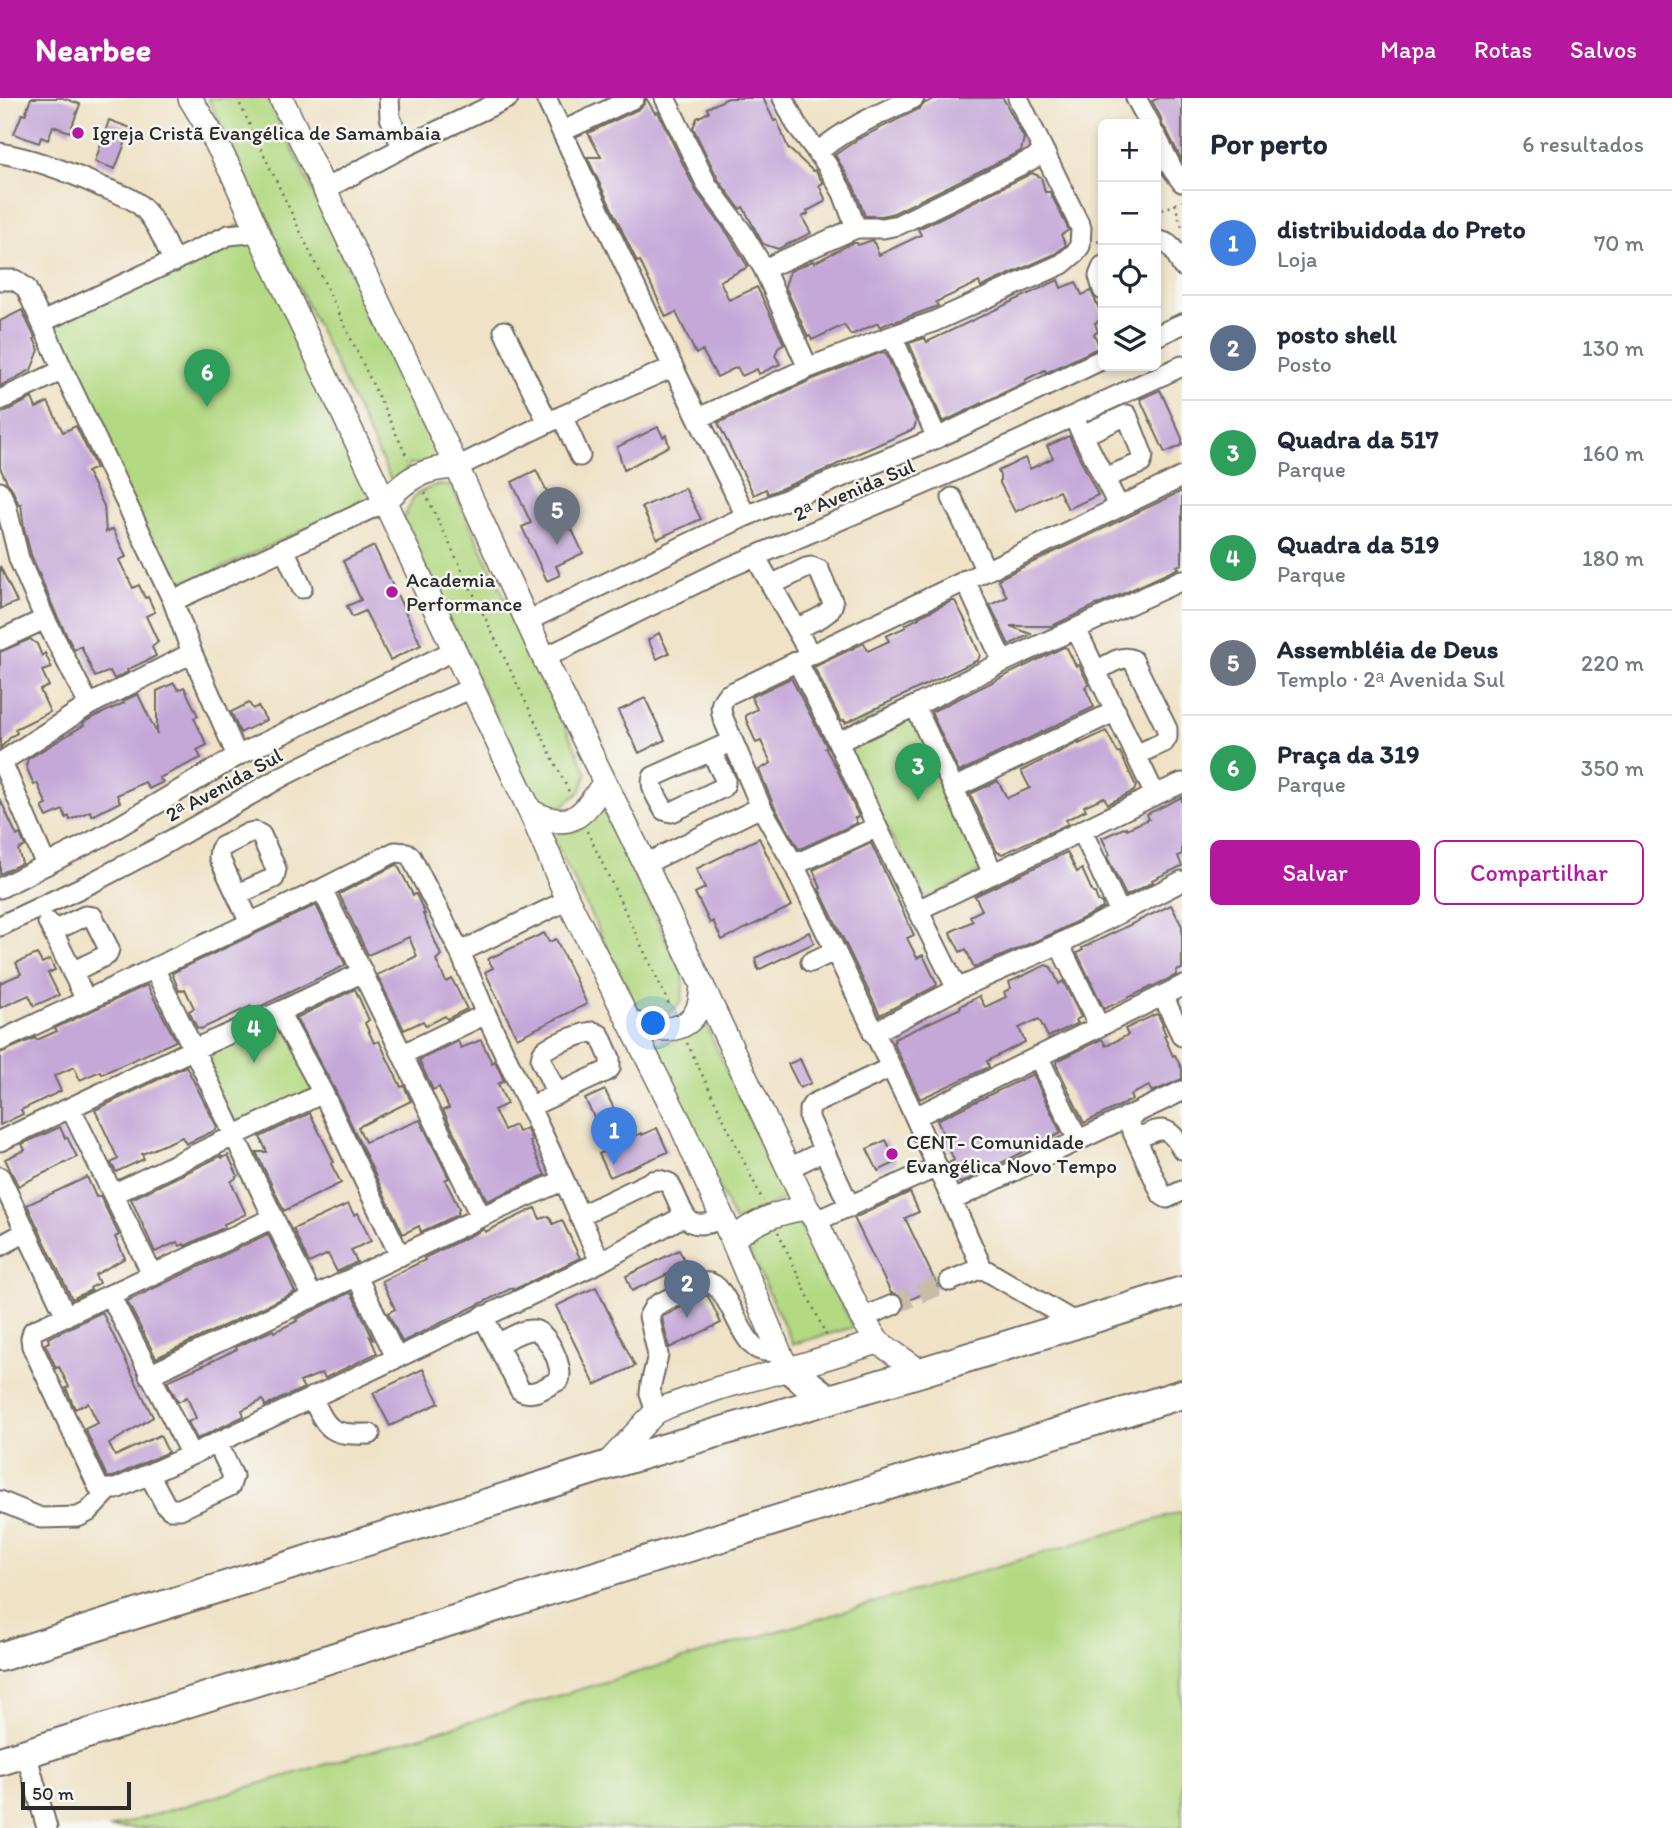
<!DOCTYPE html>
<html lang="pt">
<head>
<meta charset="utf-8">
<style>
  body { margin:0; font-family:Itim,sans-serif; background:#f2f2f3; color:#1f2937 }
  .controls { position:absolute; right:21px; top:21px; display:grid; overflow:hidden; border-radius:10px; box-shadow:0 4px 10px #0003 }
  .controls button { width:63px; height:63px; display:grid; place-items:center; padding:0; border:0; border-bottom:2px solid #e0e1e3; background:#fff; color:#1f2937; font:35px sans-serif }
  .scale { position:absolute; left:21px; bottom:18px; width:110px; box-sizing:border-box; padding-left:7px; border:4px solid #2b2b2b; border-top:0; font-size:19px; line-height:24px; white-space:nowrap; color:#2b2b2b; -webkit-text-stroke:5px #f6f6f2; paint-order:stroke }
  .you { position:absolute; left:654px; top:926px; width:24px; height:24px; margin:-18px; border:5px solid #fff; border-radius:50%; background:#1a73e8; box-shadow:0 0 0 10px #1a73e833 }
  .badge { display:grid; place-items:center; width:46px; height:46px; border-radius:50%; background:#b5179e; color:#fff; font-size:23px; font-weight:700 }
  .pin { position:absolute; translate:-50% -58px; filter:drop-shadow(0 2px 4px #0008) }
  .pin::after { content:''; position:absolute; top:37px; width:24px; height:21px; background:inherit; clip-path:polygon(0 0,100% 0,50% 100%) }
  .list { margin:0; padding:0; list-style:none }
  h2 { display:flex; justify-content:space-between; align-items:center; height:91px; margin:0; padding:0 28px; font-size:30px }
  h2 small { font-size:23px; font-weight:400; color:#747a83 }
  .list li { display:grid; grid-template-columns:46px 1fr auto; gap:21px; align-items:center; box-sizing:border-box; height:105px; padding:0 28px; border-top:2px solid #e0e1e3 }
  .list b { display:block; font-size:26px; white-space:nowrap }
  .list p { margin:0; font-size:23px; white-space:nowrap; color:#747a83 }
  .list em { font-size:23px; font-style:normal; color:#747a83 }
  .actions { display:flex; gap:14px; padding:21px 28px }
  .actions a { flex:1; padding:16px 0; border:2px solid #b5179e; border-radius:10px; text-align:center; font-size:24px; color:#b5179e }
  .actions .main { background:#b5179e; color:#fff }
  .icon { flex:none; width:38px; height:38px; fill:none; stroke:currentColor; stroke-width:2; stroke-linecap:round; stroke-linejoin:round }
  .map { position:relative; flex:none; width:1182px; height:1730px; overflow:hidden }
  header { display:flex; align-items:center; gap:42px; box-sizing:border-box; height:98px; padding:0 35px; background:#b5179e; color:#fff }
  header strong { font-size:33px }
  nav { display:flex; gap:38px; margin-inline-start:auto; font-size:24px }
  main { display:flex }
  aside { flex:1; background:#fff }
  .map>svg:first-child { display:block }
  .green { fill:#b3d982; stroke:#6f8256; stroke-width:2 }
  .building { fill:#c5a8d8 }
  .lines { fill:none; stroke-linecap:round; stroke-linejoin:round }
  .minor-tunnel { stroke:#c8bda7; stroke-width:19; stroke-dasharray:19 10; stroke-linecap:butt }
  .minor-casing { stroke:#706b61; stroke-width:23 }
  .major-casing { stroke:#706b61; stroke-width:26 }
  .highway-casing { stroke:#706b61; stroke-width:32 }
  .path { stroke:#706b61; stroke-width:2.5; stroke-dasharray:2 5; stroke-linecap:butt }
  .minor { stroke:#fff; stroke-width:19 }
  .major { stroke:#fff; stroke-width:23 }
  .highway { stroke:#fff; stroke-width:28 }
  .poi-dot { fill:#b5179e; stroke:#f6f6f2; stroke-width:2.5 }
  .labels { text-anchor:middle; stroke-width:5; stroke-linejoin:round; paint-order:stroke }
  .poi-label { font-size:21px; fill:#2b2b2b; stroke:#f6f6f2; text-anchor:start }
  .street-label { font-size:21px; fill:#2b2b2b; stroke:#f6f6f2 }
</style>
</head>
<body>
<header>
<strong>Nearbee</strong>
<nav><a>Mapa</a><a>Rotas</a><a>Salvos</a></nav>
</header>
<main>
<div class="map">
<svg width="1182" height="1730" viewBox="0 0 1182 1730">
  <rect width="100%" height="100%" fill="#f6f6f2"/>
  <filter id="ink" filterUnits="userSpaceOnUse"><feTurbulence type="fractalNoise" baseFrequency=".0143" numOctaves="2"/><feDisplacementMap in="SourceGraphic" scale="14" xChannelSelector="R" yChannelSelector="G"/><feConvolveMatrix kernelMatrix="1 2 1 2 8 2 1 2 1" color-interpolation-filters="sRGB"/></filter>
  <filter id="wash" filterUnits="userSpaceOnUse"><feTurbulence type="fractalNoise" baseFrequency=".00686" numOctaves="4" result="noise"/><feDisplacementMap in="SourceGraphic" scale="28" xChannelSelector="R" yChannelSelector="G"/><feGaussianBlur stdDeviation="1.57" result="paint"/><feColorMatrix in="noise" values="0 0 0 0 0 0 0 0 0 0 0 0 0 0 0 0 0 1.4 0 .05"/><feComposite in="paint" operator="in"/></filter>
  <g filter="url(#wash)">
    <rect width="100%" height="100%" fill="#efe2c6"/>
    <path class="green" d="M208 0H268L442 366H410L394 388Z
      M246 124 375 399 169 494 40 219Z
      M435 387 452 388 587 675 580 694 562 708 536 703 402 424 415 397Z
      M918 596 993 768 927 801 834 638Z
      M598 701 684 878 682 903 658 926 641 918 550 734H573L591 723Z
      M280 903 321 988 229 1033 187 943Z
      M704 923 786 1100 735 1124 653 946C675 944 689 940 704 923Z
      M795 1118 854 1229 793 1246 744 1142Z
      M1182 1414V1730H109Z"/>
    <g id="blocks">
      <path class="building" d="M31 0H63L80 6 70 34 53 28 48 42 41 39 39 45 14 36 22 16 25 17Z
        M646 0 655 15 658 14 696 93 728 136 748 169 720 183 729 202 757 189 784 246 779 248 775 257 780 266 759 276 757 271 742 278 737 269 717 279 702 252 696 256 676 214 666 219 640 163 637 164 587 59H601L588 35 639 11 644 6Z
        M728 0H763L774 23 777 22 788 50 813 73 815 72 823 85 819 87 826 103 807 113 808 116 802 119 811 135 778 151 763 146 743 109 740 111 718 81 693 30 697 20 709 14 707 10Z
        M936 0H1003L1024 40 1021 53 894 115 882 118H865L854 89 835 57 858 41 919 11 925 5Z
        M1159 0H1182V63L1167 33 1162 27 1161 20 1152 3Z
        M109 22 131 30 115 71 95 64Z
        M1032 75 1041 79 1045 94H1050L1069 132 1061 137 1066 147 1055 156 981 189 979 184 936 204 938 208 894 224 893 223 880 229 878 225 851 237 844 227 812 242 810 238 808 239 785 188 790 173 813 163 814 165 852 145H857L858 147 873 142 879 157 921 137 918 131Z
        M1058 182 1061 190 1076 184 1082 197 1091 193 1103 219V221L1095 225 1098 234 1094 236 1100 249 1046 275 1045 272 1025 282 1026 284 943 324 909 245 925 240 927 244Z
        M22 212 35 240 34 241 39 252 31 272 0 288V223Z
        M883 254 886 255 916 323 914 331 857 356 830 370 768 396 766 391 754 397 718 325 813 281Z
        M1160 292 1182 340V347L1165 355 1140 301Z
        M32 300 36 310 48 304 63 334 76 328 96 370 87 374 104 408 106 434 113 431 126 459 119 462 133 490 139 487 145 500 148 499 155 514 146 518 158 544 152 549 156 558 127 572 128 574 114 581 110 573 95 579 81 548 74 552 56 516 31 457 24 430 21 406 19 407 11 389 7 384 0 370V316Z
        M658 329 663 339 666 337 669 348 624 372 617 349Z
        M1069 338 1098 397 1068 411 1059 393 1015 414 1000 385V378L998 373 1025 360 1030 371 1051 361 1053 360 1047 348Z
        M536 372 557 413 562 410 583 455 556 468 560 477 547 483 522 429 531 425 512 384Z
        M685 390 701 421 657 441 642 409Z
        M1182 393V466L1177 468 1179 470 1098 507V506L1052 528H1010L1031 536 1009 547 990 507 1007 499 998 481Z
        M374 448 421 547 390 562 365 513 352 519 347 508 361 502 343 463Z
        M0 468 17 504 0 511Z
        M952 503H955L964 520 980 557 978 562 845 625 844 622 841 623 814 569 864 545 868 553 889 543 886 538 906 529 905 527 919 520 918 519Z
        M659 535 669 555 657 561 648 542Z
        M30 541 37 546 42 558 45 555 52 570 42 573 49 588 40 592 50 614 15 631 17 635 12 638 0 650V554Z
        M1064 549 1067 550 1076 568 1079 567 1089 587 1085 589 1094 609 959 674 931 614Z
        M791 580 827 649 825 650 836 669 859 719 855 720 857 725 800 751 798 750 773 706 759 672 771 665 761 643 756 645 746 621V617L757 611 751 599Z
        M174 585 178 592 184 589 198 618 194 620 207 647 197 652 201 660 159 680 163 684 149 691 145 684 117 697 120 704 92 718 90 713 70 722 69 718 66 720 63 712 47 719 42 709 47 707 37 685 34 687 26 668 28 661 84 627 83 625 92 620 124 605 123 603 138 596 157 636V593Z
        M645 600 665 642 639 655 618 613Z
        M249 605 253 611 258 608 266 622 240 635 231 614Z
        M1106 633 1118 655 1120 654 1136 688 1134 693 1108 706 1104 699 1084 708 1086 712 1066 722 1068 726 1002 756 997 754 970 696 998 683 1007 700 1030 690 1021 673 1079 644V646Z
        M1182 699V756L1178 758 1182 768 1152 782 1153 784 1126 798 1107 759 1110 757 1102 740 1126 729 1127 731 1149 721 1147 716Z
        M0 701 17 738 20 736 25 748 18 752 22 765 0 776Z
        M759 740 792 808 722 842 713 823 710 825 695 795 705 790 696 771Z
        M871 745 914 837 907 840 917 860 923 857 937 886 936 888 880 917 819 791 821 790 813 772Z
        M1067 754 1077 774 1082 771 1093 795H1095L1098 803 1102 805 1103 810 1054 835 974 870 966 851 960 854 950 834 973 823 970 818 982 812 975 798Z
        M397 766 413 797 416 796 425 816H423L441 857 436 862 446 884 452 881 467 911 447 921 445 918 426 928 423 923 404 932 377 877 417 858 409 839 368 857 339 796Z
        M316 807 345 866 344 868 253 912 251 908 201 931 197 930 189 913 194 910 185 891 179 893 172 875Z
        M1171 807 1182 828V871L1176 873 1177 877 1104 911 1077 855 1083 852 1082 850Z
        M809 834 814 845 758 872 755 860Z
        M544 835 549 844 556 841 587 906 517 940 485 874 493 870 488 861Z
        M37 856 42 865 50 861 55 872 48 875 59 897 34 908 29 897 0 910V885L21 876 16 865Z
        M1046 867 1051 869 1059 886 1063 883 1081 919 1076 922 1078 925 1048 939 1039 921 1019 930 1025 944 987 963 989 969 920 1001 893 944 895 943 894 941 961 910 960 908 979 898 985 909 1006 899 1004 894 1011 890 1009 884Z
        M147 887 176 943 102 976 100 973 80 982 74 969 54 978 61 993 21 1012 23 1016 0 1027V955L35 940 37 942 57 933 55 930Z
        M355 891 369 922 365 925 374 945 379 943 401 989 404 988 411 1003 358 1029 365 1044 420 1022 449 1080 445 1082 459 1110 457 1117 421 1134 419 1128 403 1136 334 990 296 920Z
        M1156 916 1158 917 1163 927 1162 928 1166 937 1164 938 1173 958 1175 957 1182 971V981L1152 994 1149 988 1130 997 1132 1002 1084 1025 1056 966 1057 963 1102 941 1106 948 1128 937 1125 931Z
        M481 942 492 965 495 963 504 983 498 986 507 1006 494 1012 504 1032 515 1027 518 1034 526 1030 532 1043 530 1044 545 1077 487 1103 443 1012 449 1010 439 989 433 992 419 962 458 943 461 950Z
        M800 961 811 985 800 990 788 966Z
        M186 968 217 1029 216 1032 186 1046 182 1039 142 1056 144 1061 116 1074 111 1065 118 1061 95 1012Z
        M1033 976 1061 1035 961 1085 957 1083 949 1065 954 1062 937 1022Z
        M605 992 616 1015 597 1025 585 1001Z
        M310 1015 334 1064 331 1066 341 1085 284 1113 256 1054H267L260 1039Z
        M60 1029 65 1040 67 1039 77 1059 18 1088 5 1061 25 1052 22 1046Z
        M657 1030 668 1054 610 1079 599 1056 641 1035 642 1037Z
        M886 1042 897 1064 878 1073 867 1051Z
        M228 1057 238 1078 231 1084 246 1116 224 1126 225 1129 185 1148 184 1146 180 1148 177 1144 155 1154 131 1101 221 1058 222 1060Z
        M87 1079 96 1099 100 1098 119 1137 115 1139 125 1160 95 1177 99 1185 90 1190 91 1192 72 1201 27 1107Z
        M910 1094 919 1114 905 1120 938 1189 905 1204 900 1197 891 1195 854 1120Z
        M348 1106 354 1117 358 1115 371 1143 351 1152 357 1164 337 1174 328 1156 309 1165 293 1131Z
        M535 1110 540 1121 549 1118 553 1126 562 1122 580 1160 513 1192 512 1190 402 1244 388 1215 395 1211 382 1183 425 1162 424 1160 484 1131 485 1134Z
        M268 1136 295 1194 156 1260 127 1203Z
        M679 1152 687 1167 632 1193 626 1178Z
        M596 1189 635 1268 595 1287 556 1208Z
        M349 1195 352 1196 373 1241 370 1239 377 1255 325 1280 322 1275 300 1284 304 1290 265 1308 263 1302 242 1312 244 1318 197 1341 188 1324 196 1320 187 1299 178 1304 167 1283 206 1266 237 1251 236 1249 273 1232 274 1234 297 1223 296 1221Z
        M704 1198H708L721 1225 669 1250 662 1220 663 1218Z
        M102 1214 153 1319 109 1346 115 1358 160 1337 168 1354 113 1379H107L85 1331 98 1325 88 1305 75 1311 66 1290 69 1289 59 1269 56 1270 45 1246 49 1244 48 1240Z
        M423 1271 439 1305 390 1328 373 1295Z"/>
    </g>
  </g>
  <g filter="url(#ink)">
    <use href="#blocks" fill-opacity="0" stroke="#706b61" stroke-width="2"/>
    <g class="lines">
      <path class="minor-tunnel" d="M893 1207 950 1183"/>
      <defs>
        <path id="minor" d="M389 0 390 19 402 50
          M546 0 673 269 746 418
          M665 0 707 87 742 134 764 171 808 270
          M783 0 796 26 827 67 843 95 856 130
          M1136 0 1150 26
          M563 33 634 0
          M1156 38 1173 72 1182 84
          M0 55C36 61 69 74 102 89 115 94 131 99 141 108 156 122 165 146 174 164
          M817 55C847 29 879 16 914 0
          M325 91 402 50 508 0
          M1156 143C1172 143 1176 155 1182 168
          M1103 168 1099 178 1103 192
          M764 171 856 130H883L898 127 1045 55
          M0 182H15L26 190 63 272 173 503 192 555 237 658
          M42 224 229 137 258 134
          M504 233 548 325
          M892 238 937 340
          M1156 238 1182 226
          M0 302 63 272
          M562 318 580 358
          M699 320 808 270 892 238 933 224 1062 166 1075 155 1080 148 1081 130 1018 0
          M1077 326 1119 409
          M1083 337 1127 317 1143 358 1141 365 1104 380
          M457 369 562 318 673 269
          M0 394 6 407 19 461 45 521 89 607
          M952 400 986 473
          M284 451 302 490
          M755 458 810 556
          M965 482 1003 564
          M771 487 806 470 811 469 819 472 833 505C830 519 808 525 796 530
          M173 503 385 404
          M527 523 746 418 937 340 1103 261
          M1076 531 1155 697
          M0 542 45 521
          M544 560 723 472 945 377 1182 268
          M797 563 838 644 877 729 957 891
          M1097 573C1108 567 1121 556 1133 562L1167 631V639L1164 644 1136 657
          M915 608 993 775
          M838 644 915 608 1003 564 1182 482
          M711 653 725 681V686L722 690 672 714 664 712C659 702 649 690 653 679L733 643
          M2 664 46 767
          M0 665 89 607 192 555
          M954 690 1116 613
          M1082 733 1120 815
          M645 766 761 709
          M794 767 877 729
          M0 790 101 739 237 658 455 552
          M322 791 481 1119
          M238 796 274 780 276 771 261 737 255 734 249 735 222 749 220 752 219 759 250 825
          M918 812 1155 697 1182 685
          M48 824 86 902
          M0 828 91 785 154 752 283 678 351 644 472 590
          M53 833 85 818 93 819 109 851 107 857 72 874
          M1059 846 1099 928
          M460 854 568 802
          M811 864 834 853
          M154 870C208 979 258 1091 313 1200
          M1163 898 1182 938
          M279 914 323 995 400 1158
          M873 935 957 891 1059 846 1182 783
          M0 943 322 791 395 754 407 755 411 759 460 854 486 916 564 1082 600 1164
          M403 956 486 916
          M1038 958 1078 1042
          M529 1009 607 973 610 970V960L600 937C598 936 596 935 594 934 588 933 550 947 545 952 541 955 542 957 541 962L557 996
          M71 1011 153 1178
          M915 1019 1182 888
          M1126 1019 1162 1097 1167 1100 1182 1093
          M1136 1041C1161 1030 1167 1025 1182 1051
          M0 1043 194 951 279 914 363 874
          M789 1070 824 1053
          M0 1079 66 1218
          M113 1096 323 995
          M953 1102 1182 993
          M850 1109 809 1020V1012L813 1006 890 970
          M579 1118 652 1083 659 1082 669 1085C686 1114 681 1137 722 1121
          M273 1120 33 1233 31 1240 32 1248 98 1388 101 1391H116L191 1357 600 1164 684 1118
          M816 1123 937 1069
          M0 1148 26 1134
          M357 1179 396 1259
          M950 1183 982 1170
          M110 1197 191 1357
          M483 1218 520 1292C533 1300 547 1288 559 1282 564 1270 548 1234 533 1232 522 1231 507 1242 497 1246
          M862 1220 893 1207
          M1076 1225 982 1170 915 1019 794 767 761 709 723 620C720 610 720 605 727 597L1182 379
          M149 1277 481 1119 564 1082
          M312 1299C328 1334 331 1337 370 1336
          M656 1314 650 1296 651 1286 658 1257 649 1218 654 1209 660 1205C672 1200 693 1187 705 1185 727 1181 738 1241 758 1251 765 1254 772 1254 779 1253
          M149 1376 165 1406 170 1411H180L230 1388 233 1378 217 1344
          M0 1403 41 1420 78 1419 88 1414 109 1392
          M26 1655 47 1730"/>
        <path id="major" d="M190 0 211 35 234 79 258 134 530 713 568 802 681 1027 732 1141 782 1260 789 1271
          M281 0 457 369 544 560 645 766 807 1110 816 1123 862 1220 878 1244 921 1274
          M385 404C407 380 423 370 457 369
          M530 713C571 734 582 719 604 685
          M630 924C653 932 687 939 698 910 701 903 701 895 702 888
          M732 1141C757 1123 776 1114 807 1110
          M605 1368 647 1323 656 1314 669 1308 719 1290 789 1271 878 1244"/>
        <path id="highway" d="M789 1271 829 1302
          M0 1559 605 1368 921 1274 1182 1193
          M0 1663 1182 1296"/>
      </defs>
      <use href="#minor" class="minor-casing"/>
      <use href="#major" class="major-casing"/>
      <use href="#highway" class="highway-casing"/>
      <path class="path" d="M237 0 408 361
        M1175 106 1182 130
        M1156 115 1182 103
        M1097 144 1103 141
        M425 395 571 698
        M587 733 671 910
        M687 945 763 1103
        M778 1134 827 1239"/>
      <use href="#minor" class="minor"/>
      <use href="#major" class="major"/>
      <use href="#highway" class="highway"/>
    </g>
  </g>
  <g class="poi-dot">
    <circle cx="78" cy="35" r="7"/>
    <circle cx="392" cy="494" r="7"/>
    <circle cx="892" cy="1056" r="7"/>
  </g>
  <g class="labels">
    <g class="poi-label">
      <text x="92" y="42">Igreja Cristã Evangélica de Samambaia</text>
      <text x="406" y="489">Academia<tspan x="406" dy="24">Performance</tspan></text>
      <text x="906" y="1051">CENT- Comunidade<tspan x="906" dy="24">Evangélica Novo Tempo</tspan></text>
    </g>
    <g class="street-label">
      <text transform="translate(854 392) rotate(-23)" y="7">2ᵃ Avenida Sul</text>
      <text transform="translate(224 687) rotate(-29)" y="7">2ᵃ Avenida Sul</text>
    </g>
  </g>
</svg>
<div class="controls">
<button>+</button>
<button>−</button>
<button><svg class="icon" aria-label="locate" viewBox="0 0 24 24"><circle cx="12" cy="12" r="6"/><path d="M12 2v4M12 18v4M2 12h4M18 12h4"/></svg></button>
<button><svg class="icon" aria-label="layers" viewBox="0 0 24 24"><path d="M12 4l9 5-9 5-9-5zM3 14l9 5 9-5"/></svg></button>
</div>
<div class="scale">50 m</div>
<div class="you"></div>
<div class="pin badge" style="left:614px;top:1067px;background:#3f7fe0">1</div>
<div class="pin badge" style="left:687px;top:1220px;background:#5c6f8a">2</div>
<div class="pin badge" style="left:918px;top:703px;background:#2e9e5b">3</div>
<div class="pin badge" style="left:254px;top:965px;background:#2e9e5b">4</div>
<div class="pin badge" style="left:557px;top:447px;background:#6b7280">5</div>
<div class="pin badge" style="left:207px;top:309px;background:#2e9e5b">6</div>
</div>
<aside>
<h2>Por perto<small>6 resultados</small></h2>
<ul class="list">
<li><span class="badge" style="background:#3f7fe0">1</span><div><b>distribuidoda do Preto</b><p>Loja</p></div><em>70 m</em></li>
<li><span class="badge" style="background:#5c6f8a">2</span><div><b>posto shell</b><p>Posto</p></div><em>130 m</em></li>
<li><span class="badge" style="background:#2e9e5b">3</span><div><b>Quadra da 517</b><p>Parque</p></div><em>160 m</em></li>
<li><span class="badge" style="background:#2e9e5b">4</span><div><b>Quadra da 519</b><p>Parque</p></div><em>180 m</em></li>
<li><span class="badge" style="background:#6b7280">5</span><div><b>Assembléia de Deus</b><p>Templo · 2ᵃ Avenida Sul</p></div><em>220 m</em></li>
<li><span class="badge" style="background:#2e9e5b">6</span><div><b>Praça da 319</b><p>Parque</p></div><em>350 m</em></li>
</ul>
<div class="actions"><a class="main">Salvar</a><a>Compartilhar</a></div>
</aside>
</main>
</body>
</html>
